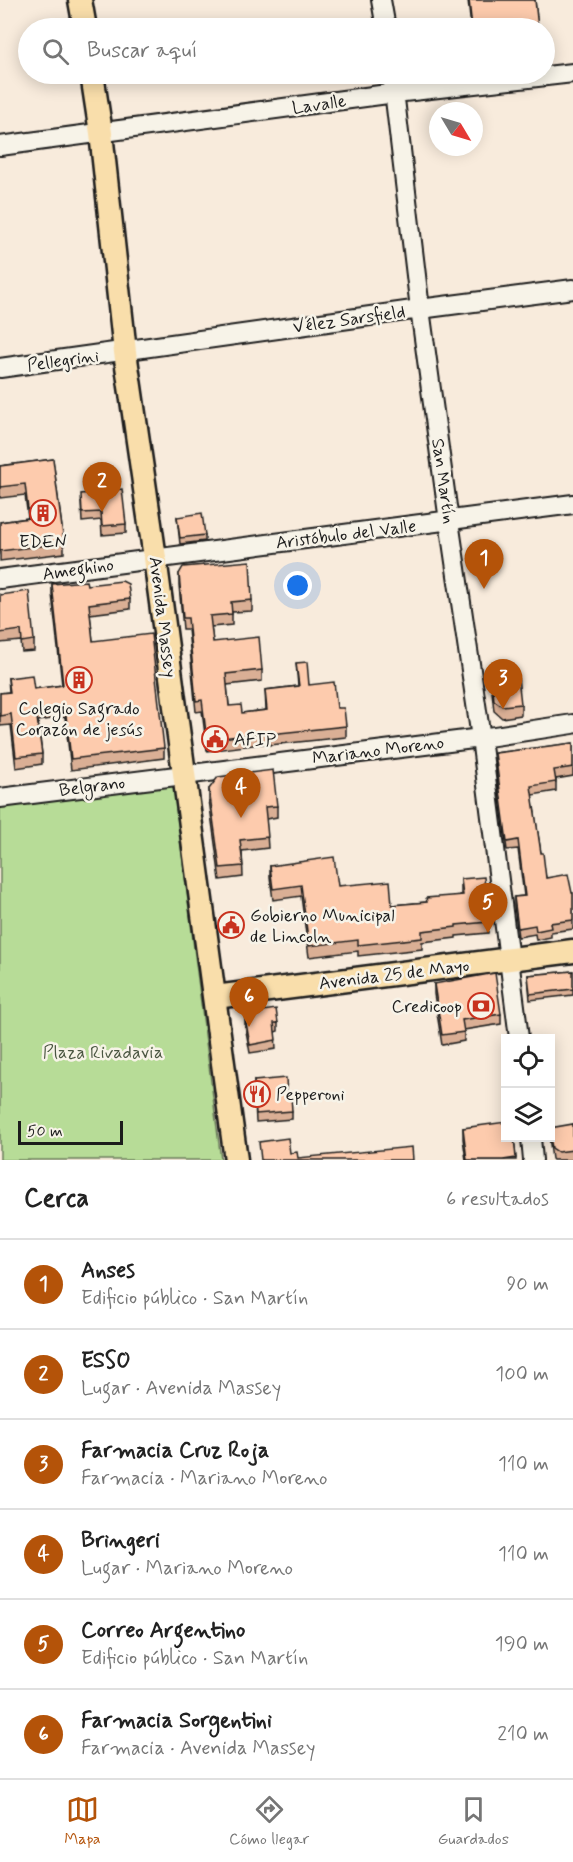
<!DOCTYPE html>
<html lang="es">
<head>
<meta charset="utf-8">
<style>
  body { margin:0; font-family:Mynerve,sans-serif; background:#f6f6f6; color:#222 }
  .controls { position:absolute; right:18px; bottom:18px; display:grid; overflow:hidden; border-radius:0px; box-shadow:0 3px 15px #0003 }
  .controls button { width:54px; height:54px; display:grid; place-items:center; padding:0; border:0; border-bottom:2px solid #e0e0e0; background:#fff; color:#222; font:30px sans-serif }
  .compass { position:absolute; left:429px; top:102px; width:54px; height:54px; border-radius:50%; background:#fff; box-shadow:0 3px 15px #0003; rotate:128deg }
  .scale { position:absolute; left:18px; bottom:15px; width:105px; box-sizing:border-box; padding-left:6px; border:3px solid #1c1c1c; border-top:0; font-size:16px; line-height:21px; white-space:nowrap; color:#1c1c1c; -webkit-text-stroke:4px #f7f3e8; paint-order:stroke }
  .you { position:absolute; left:298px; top:586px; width:21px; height:21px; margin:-15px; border:4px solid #fff; border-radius:50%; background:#1a73e8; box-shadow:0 0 0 9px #1a73e833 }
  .badge { display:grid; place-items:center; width:39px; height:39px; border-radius:50%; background:#b45309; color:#fff; font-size:20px; font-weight:700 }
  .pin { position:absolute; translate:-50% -50px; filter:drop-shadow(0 2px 3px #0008) }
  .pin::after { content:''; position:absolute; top:32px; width:21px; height:18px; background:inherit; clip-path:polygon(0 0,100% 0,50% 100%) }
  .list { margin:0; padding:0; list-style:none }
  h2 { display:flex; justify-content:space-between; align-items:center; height:78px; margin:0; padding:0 24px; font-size:26px }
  h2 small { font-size:20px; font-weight:400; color:#767676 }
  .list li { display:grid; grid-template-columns:39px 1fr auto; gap:18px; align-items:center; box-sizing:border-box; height:90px; padding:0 24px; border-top:2px solid #e0e0e0 }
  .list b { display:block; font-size:22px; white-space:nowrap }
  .list p { margin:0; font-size:20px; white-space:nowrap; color:#767676 }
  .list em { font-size:20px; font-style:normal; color:#767676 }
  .icon { flex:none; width:33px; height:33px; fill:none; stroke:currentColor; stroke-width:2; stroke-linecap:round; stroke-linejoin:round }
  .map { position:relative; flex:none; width:573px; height:1160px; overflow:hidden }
  .search { position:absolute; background:#fff; box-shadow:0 3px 15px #0003; left:18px; right:18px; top:18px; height:66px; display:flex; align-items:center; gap:15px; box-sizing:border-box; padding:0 21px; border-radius:33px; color:#767676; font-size:22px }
  .sheet { height:618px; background:#fff }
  nav { display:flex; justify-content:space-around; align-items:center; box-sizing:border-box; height:84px; border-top:2px solid #e0e0e0; background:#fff; font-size:16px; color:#767676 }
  nav a { display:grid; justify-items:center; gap:3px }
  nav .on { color:#b45309 }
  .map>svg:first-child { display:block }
  .green { fill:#b7dc97; stroke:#6a7c5a; stroke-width:1.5 }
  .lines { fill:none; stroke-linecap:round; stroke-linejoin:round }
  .minor-casing { stroke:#1c1c1c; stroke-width:22 }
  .major-casing { stroke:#1c1c1c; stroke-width:27 }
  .minor { stroke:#f7f3e8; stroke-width:18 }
  .major { stroke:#f9deab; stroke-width:22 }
  .wall { fill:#daaf95; stroke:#1c1c1c; stroke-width:1.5 }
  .building { fill:#fdcbad; stroke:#1c1c1c; stroke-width:1.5 }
  .labels { text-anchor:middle; stroke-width:5; stroke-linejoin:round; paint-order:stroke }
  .street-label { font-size:18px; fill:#1c1c1c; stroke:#f7f3e8 }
  .poi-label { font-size:18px; fill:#1c1c1c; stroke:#f7f3e8; text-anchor:start }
  .park-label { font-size:18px; fill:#4a5641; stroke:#f7f3e8 }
</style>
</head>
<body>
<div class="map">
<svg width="573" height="1160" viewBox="0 0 573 1160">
  <rect width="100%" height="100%" fill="#f8ebdc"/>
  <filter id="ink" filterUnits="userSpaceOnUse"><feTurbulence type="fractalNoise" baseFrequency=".0167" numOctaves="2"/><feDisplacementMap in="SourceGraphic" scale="12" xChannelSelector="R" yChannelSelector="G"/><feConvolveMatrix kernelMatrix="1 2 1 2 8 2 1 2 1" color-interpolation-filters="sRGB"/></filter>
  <g filter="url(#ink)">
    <path class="green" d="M173 783 221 1160H0V806Z"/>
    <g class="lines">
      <defs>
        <path id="minor" d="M381 0 386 28
          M392 74 420 309 449 521 481 738 519 1038
          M0 146 395 93 573 73
          M0 368 420 309 573 289
          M0 579 573 504
          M0 798 481 738 573 724
          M531 1138 533 1160"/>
        <path id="major" d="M80 0 85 28
          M92 74 101 133 125 352 155 558 236 1160
          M215 997 573 951"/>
      </defs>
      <use href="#minor" class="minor-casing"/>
      <use href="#major" class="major-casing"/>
      <use href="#minor" class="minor"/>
      <use href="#major" class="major"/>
    </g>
    <path class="wall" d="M468 0H535L538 28H471Z
      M53 459 64 543V553L0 561V522L28 518 25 495 0 498V466Z
      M81 503 126 524V533L102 535 101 520 82 522Z
      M177 517 205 535V541L180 544Z
      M179 574 252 600V611L232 612V625L211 627 213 642 262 670V681L227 685 229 706 242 713 266 710 265 690 298 686 296 663 309 685 337 708 346 726V737L270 745 269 743 207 751 202 711 196 712 188 629H183L179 585Z
      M52 584 87 585 130 599V609L90 614 93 641 164 748V758L71 770 65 717 38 721 42 754V764L16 768 11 725 0 726V693L9 692 8 678 34 689 62 685 52 594Z
      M0 595 34 640V651L22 652 21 641 0 643Z
      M491 671 508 678 521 704V715L502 718 494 711 491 682Z
      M573 743V776L556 779V791L532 795 541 853 546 878 572 893H573V929L551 932V937L536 940 535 934 518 937 514 906V897L524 896 518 849 507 850 495 762V753Z
      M209 789 277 806V817L266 819 268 848 242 851 243 877 220 880 209 800Z
      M270 866 338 886 392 905 426 902 461 895V879L488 922V933L456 936V938L422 942V949L358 956V951L309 957 301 896 273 900 270 877Z
      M573 971V995L530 1000 528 975Z
      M434 984 501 1014V1024L464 1030V1041L442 1045 434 994Z
      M245 1017 278 1023V1031L275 1032 276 1049 250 1053 245 1026Z
      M254 1081 287 1095 292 1111V1119L256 1122Z
      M573 1124V1160H553L552 1159 549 1137H550Z
      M463 1128 514 1137 516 1160H466L463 1139Z"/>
    <path class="building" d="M469 0H535L538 28H472Z
      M53 459 64 543 0 551V522L29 518 25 484 0 487V466Z
      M122 489 126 524 102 526 101 512 82 513 81 494Z
      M202 513 205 535 180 538 177 517Z
      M250 561 252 600 231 602 232 614 210 616 213 642 259 637 262 670 226 674 229 706 241 705 242 713 267 710 265 690 299 686 296 663 307 662 309 685 334 682 337 708H344L346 726 270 734 269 732 207 740 202 700 196 701 188 618H183L179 574 183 567Z
      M86 581 87 585 122 581 128 584 130 599 89 604 93 641 151 634 164 748 71 759 65 707 36 711 42 754 16 757 11 714 0 716V693L10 692 8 678 32 675 34 689 63 685 52 584Z
      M29 591 34 640 22 642 21 630 0 633V595Z
      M507 669 508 678 518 677 521 704 502 706 494 700 491 671Z
      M573 743V767L554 770 556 782 531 786 541 853H543L546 878 568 874 572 893H573V920L550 923 551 928 536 931 535 925 518 928 514 897 525 896 518 840 507 842 495 753Z
      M273 770 277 806 265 807 268 837 240 840 243 866 220 868 209 789 218 777Z
      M334 857 338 886 390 881 392 905 427 902 426 898 463 895 461 879 484 877 488 922 456 925V927L422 931V938L358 945V940L309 946 301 885 273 889 270 866Z
      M573 971V989L530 994 528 975Z
      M495 973 501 1014 462 1020 464 1032 442 1035 434 984Z
      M276 1009 278 1023H274L276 1040 250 1045 245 1017 249 1013Z
      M286 1078 287 1095H291L292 1111 256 1114 254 1081Z
      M506 1122V1137H514L516 1158 503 1160H467L463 1128Z
      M573 1124V1150L558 1152 552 1148 550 1137V1128Z
      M288 1138 290 1153 297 1152 298 1158 412 1147 413 1160H261L259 1142Z"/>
  </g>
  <defs>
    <symbol id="building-ring" viewBox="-11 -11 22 22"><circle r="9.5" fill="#f7f3e8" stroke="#c8321e" stroke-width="1.5"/><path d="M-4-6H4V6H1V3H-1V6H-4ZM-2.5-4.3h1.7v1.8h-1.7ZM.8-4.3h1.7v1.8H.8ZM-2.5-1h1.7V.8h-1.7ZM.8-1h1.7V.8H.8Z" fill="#c8321e"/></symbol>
    <symbol id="civic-ring" viewBox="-11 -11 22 22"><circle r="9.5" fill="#f7f3e8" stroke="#c8321e" stroke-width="1.5"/><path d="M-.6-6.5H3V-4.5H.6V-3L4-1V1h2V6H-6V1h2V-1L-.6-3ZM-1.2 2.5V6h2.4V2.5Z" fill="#c8321e"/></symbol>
    <symbol id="bank-ring" viewBox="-11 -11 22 22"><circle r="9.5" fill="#f7f3e8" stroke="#c8321e" stroke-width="1.5"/><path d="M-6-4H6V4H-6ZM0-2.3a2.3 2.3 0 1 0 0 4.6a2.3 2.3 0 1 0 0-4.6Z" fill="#c8321e"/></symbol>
    <symbol id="restaurant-ring" viewBox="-11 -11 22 22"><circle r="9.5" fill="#f7f3e8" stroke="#c8321e" stroke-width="1.5"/><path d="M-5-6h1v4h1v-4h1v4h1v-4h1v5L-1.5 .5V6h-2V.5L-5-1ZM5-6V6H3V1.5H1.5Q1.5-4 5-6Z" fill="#c8321e"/></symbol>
  </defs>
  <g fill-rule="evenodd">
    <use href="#building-ring" x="28" y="498" width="30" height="30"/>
    <use href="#building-ring" x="64" y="665" width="30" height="30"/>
    <use href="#civic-ring" x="200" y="724" width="30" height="30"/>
    <use href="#civic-ring" x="216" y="910" width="30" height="30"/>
    <use href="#bank-ring" x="466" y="991" width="30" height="30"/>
    <use href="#restaurant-ring" x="242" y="1079" width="30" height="30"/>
  </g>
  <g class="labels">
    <g class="street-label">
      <text transform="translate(319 104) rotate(-8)" y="6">Lavalle</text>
      <text transform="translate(349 319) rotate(-8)" y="6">Vélez Sarsfield</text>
      <text transform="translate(63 360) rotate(-8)" y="6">Pellegrini</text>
      <text transform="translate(444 481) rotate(82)" y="6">San Martín</text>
      <text transform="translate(346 534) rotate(-7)" y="6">Aristóbulo del Valle</text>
      <text transform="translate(78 569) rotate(-8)" y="6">Ameghino</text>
      <text transform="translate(163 617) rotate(83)" y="6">Avenida Massey</text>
      <text transform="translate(378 750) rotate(-7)" y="6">Mariano Moreno</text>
      <text transform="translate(92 786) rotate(-7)" y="6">Belgrano</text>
      <text transform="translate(394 974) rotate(-7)" y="6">Avenida 25 de Mayo</text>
    </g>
    <g class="poi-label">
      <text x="43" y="547" text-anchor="middle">EDEN</text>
      <text x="79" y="714" text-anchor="middle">Colegio Sagrado<tspan x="79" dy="21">Corazón de jesús</tspan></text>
      <text x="234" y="745">AFIP</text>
      <text x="250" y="921">Gobierno Municipal<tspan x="250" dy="21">de Lincoln</tspan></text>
      <text x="462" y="1012" text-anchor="end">Credicoop</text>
      <text x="276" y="1100">Pepperoni</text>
    </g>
    <g class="park-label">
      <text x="103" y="1058">Plaza Rivadavia</text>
    </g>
  </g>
</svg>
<div class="controls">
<button><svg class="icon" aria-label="locate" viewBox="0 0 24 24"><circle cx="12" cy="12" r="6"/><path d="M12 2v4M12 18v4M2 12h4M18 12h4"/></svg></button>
<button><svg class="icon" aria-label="layers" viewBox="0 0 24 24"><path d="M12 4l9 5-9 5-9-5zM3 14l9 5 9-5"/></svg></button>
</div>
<svg class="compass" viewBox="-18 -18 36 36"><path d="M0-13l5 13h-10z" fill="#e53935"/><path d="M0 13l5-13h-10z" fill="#767676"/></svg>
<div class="scale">50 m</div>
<div class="you"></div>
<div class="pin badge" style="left:484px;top:589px">1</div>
<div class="pin badge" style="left:102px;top:512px">2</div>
<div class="pin badge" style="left:503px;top:709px">3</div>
<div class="pin badge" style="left:241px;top:818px">4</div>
<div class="pin badge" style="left:488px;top:933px">5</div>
<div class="pin badge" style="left:249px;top:1027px">6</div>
<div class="search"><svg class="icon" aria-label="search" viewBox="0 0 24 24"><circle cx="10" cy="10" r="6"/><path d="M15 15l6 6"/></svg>Buscar aquí</div>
</div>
<section class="sheet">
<h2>Cerca<small>6 resultados</small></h2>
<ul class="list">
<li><span class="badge">1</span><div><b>Anses</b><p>Edificio público · San Martín</p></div><em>90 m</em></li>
<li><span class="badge">2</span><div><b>ESSO</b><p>Lugar · Avenida Massey</p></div><em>100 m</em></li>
<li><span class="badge">3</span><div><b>Farmacia Cruz Roja</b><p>Farmacia · Mariano Moreno</p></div><em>110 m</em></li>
<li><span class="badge">4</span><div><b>Bringeri</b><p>Lugar · Mariano Moreno</p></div><em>110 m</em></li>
<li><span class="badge">5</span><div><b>Correo Argentino</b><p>Edificio público · San Martín</p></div><em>190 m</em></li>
<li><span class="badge">6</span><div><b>Farmacia Sorgentini</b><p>Farmacia · Avenida Massey</p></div><em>210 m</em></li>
</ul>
</section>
<nav>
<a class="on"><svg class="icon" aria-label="map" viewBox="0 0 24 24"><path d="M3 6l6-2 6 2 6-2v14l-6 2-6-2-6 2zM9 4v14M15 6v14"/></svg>Mapa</a>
<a><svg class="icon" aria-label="directions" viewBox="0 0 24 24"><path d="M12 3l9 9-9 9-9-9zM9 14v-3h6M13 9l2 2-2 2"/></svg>Cómo llegar</a>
<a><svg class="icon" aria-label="saved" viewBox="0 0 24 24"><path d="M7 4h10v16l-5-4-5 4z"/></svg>Guardados</a>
</nav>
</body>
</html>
